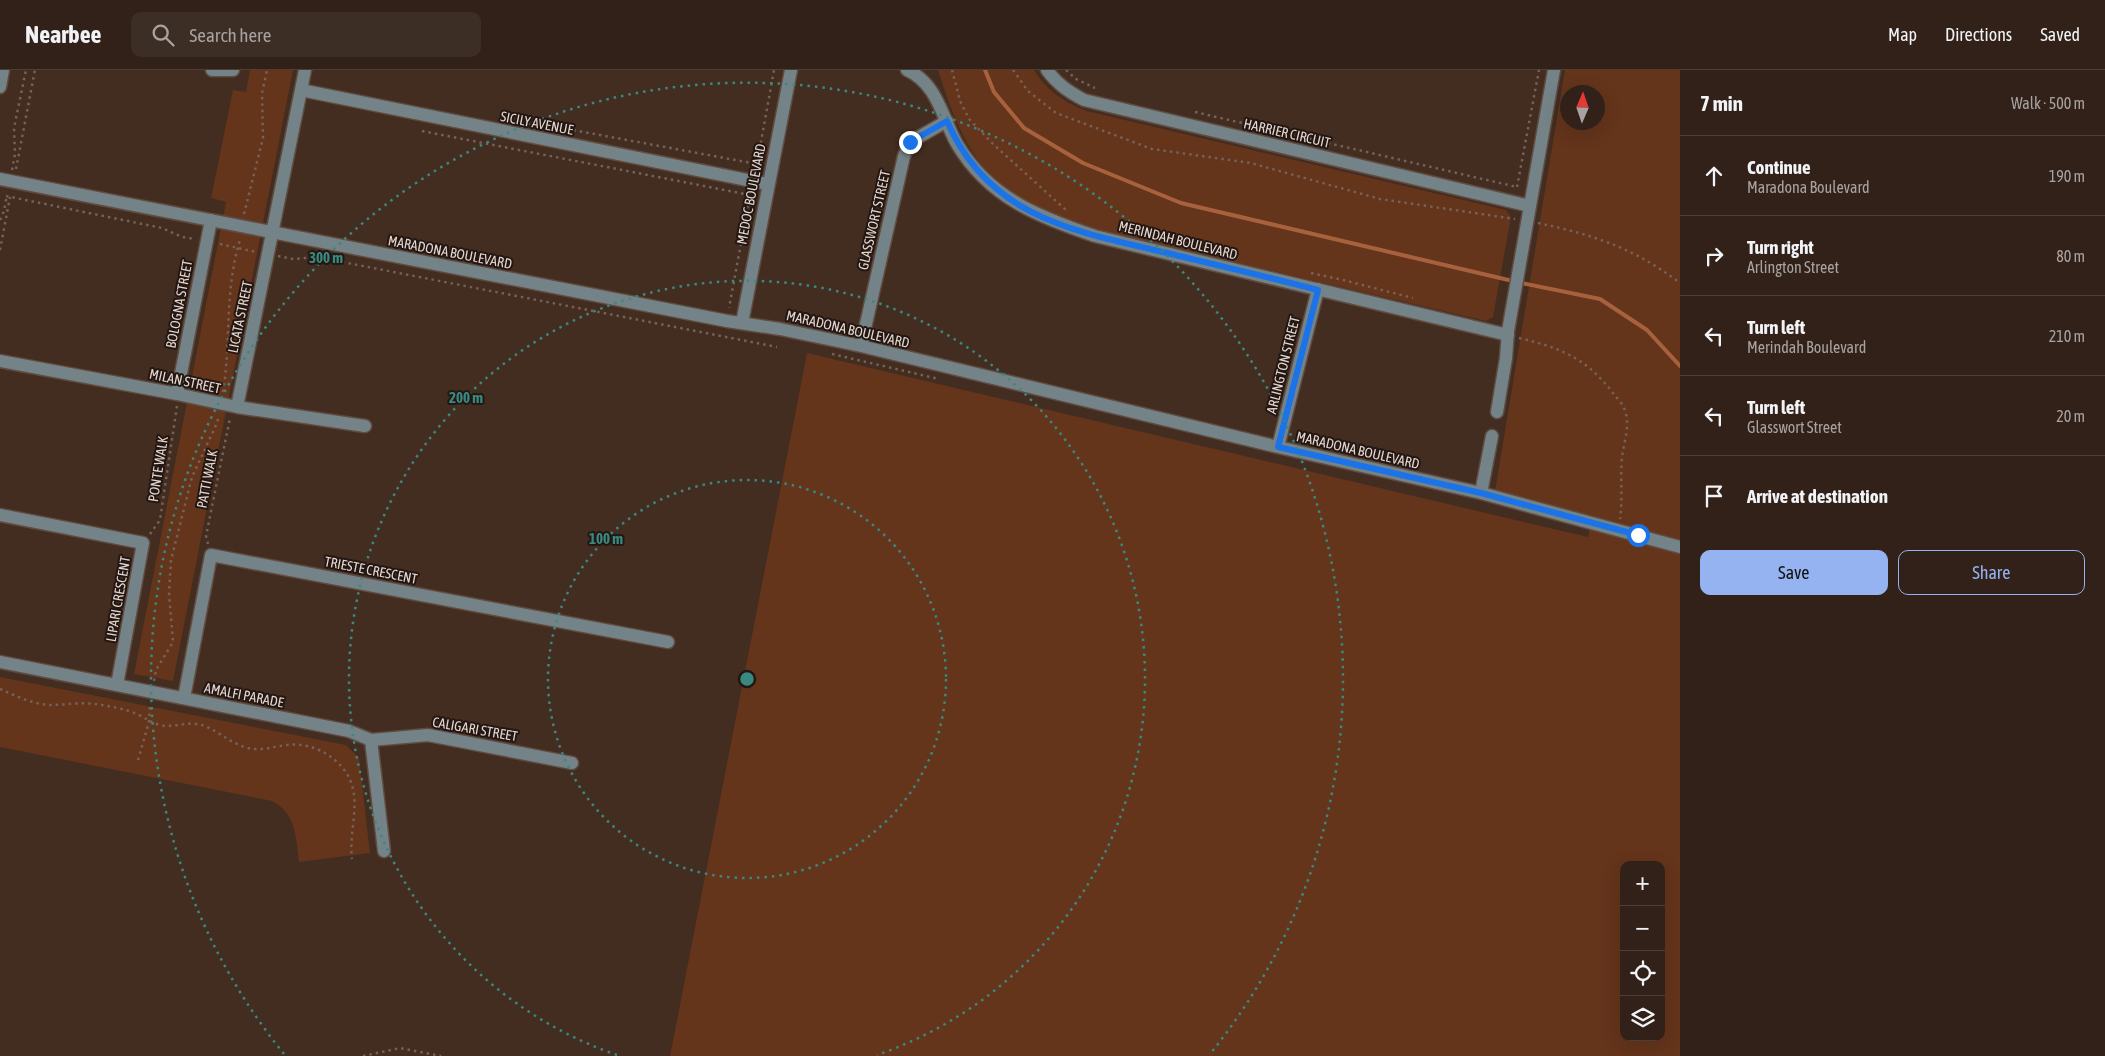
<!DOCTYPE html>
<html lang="en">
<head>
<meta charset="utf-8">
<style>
  body { margin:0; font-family:"Asap Condensed",sans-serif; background:#3d2e25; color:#f1f3f6 }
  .controls { position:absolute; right:15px; bottom:15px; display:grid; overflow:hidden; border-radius:10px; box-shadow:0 5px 20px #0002 }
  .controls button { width:45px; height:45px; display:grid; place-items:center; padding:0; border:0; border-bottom:1px solid #4d3e37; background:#322118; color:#f1f3f6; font:25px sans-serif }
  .compass { position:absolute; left:1560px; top:15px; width:45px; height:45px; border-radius:50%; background:#322118; box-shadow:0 5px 20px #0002; rotate:2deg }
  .stop { position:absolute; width:15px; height:15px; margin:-11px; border:4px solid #1a73e8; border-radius:50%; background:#fff }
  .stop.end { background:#1a73e8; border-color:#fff; box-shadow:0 1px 5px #0008 }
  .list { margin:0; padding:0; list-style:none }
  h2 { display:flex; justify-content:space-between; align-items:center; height:65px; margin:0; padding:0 20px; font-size:21px }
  h2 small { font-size:16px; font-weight:400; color:#a8a3a2 }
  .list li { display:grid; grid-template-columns:32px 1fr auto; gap:15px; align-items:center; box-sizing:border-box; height:80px; padding:0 20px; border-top:1px solid #4d3e37 }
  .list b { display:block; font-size:19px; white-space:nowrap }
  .list p { margin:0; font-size:16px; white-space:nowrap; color:#a8a3a2 }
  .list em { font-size:16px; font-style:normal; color:#a8a3a2 }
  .actions { display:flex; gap:10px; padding:15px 20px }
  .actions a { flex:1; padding:11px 0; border:1px solid #95b2f1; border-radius:10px; text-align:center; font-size:18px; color:#95b2f1 }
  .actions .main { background:#95b2f1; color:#111 }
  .icon { flex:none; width:28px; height:28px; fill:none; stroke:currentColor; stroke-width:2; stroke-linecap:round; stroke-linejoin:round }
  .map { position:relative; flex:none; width:1680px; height:986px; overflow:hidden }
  header { display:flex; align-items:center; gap:30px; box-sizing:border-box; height:70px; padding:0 25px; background:#322118; border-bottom:1px solid #4d3e37 }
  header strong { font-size:24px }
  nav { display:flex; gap:28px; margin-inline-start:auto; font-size:18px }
  .search { width:350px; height:45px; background:#3d2e25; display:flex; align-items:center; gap:12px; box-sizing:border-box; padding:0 18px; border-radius:10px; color:#a8a3a2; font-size:19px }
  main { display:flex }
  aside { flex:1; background:#322118 }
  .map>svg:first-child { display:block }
  .park { fill:#64341b; fill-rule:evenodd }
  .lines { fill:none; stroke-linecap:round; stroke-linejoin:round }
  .stream { stroke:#a8613d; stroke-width:4 }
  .minor-casing { stroke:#604b40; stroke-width:15 }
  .path { stroke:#766157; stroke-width:2.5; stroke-dasharray:2.5 4; stroke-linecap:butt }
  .minor { stroke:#748387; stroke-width:12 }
  .route { stroke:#1a73e8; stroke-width:6 }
  .ring { fill:none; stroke:#3a8981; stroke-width:2.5; stroke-dasharray:2.5 5 }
  .labels { text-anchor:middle; stroke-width:4; stroke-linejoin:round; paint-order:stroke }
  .street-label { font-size:14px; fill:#e6d6cf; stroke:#221712 }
  .centre { fill:#3a8981; stroke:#221712; stroke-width:2.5 }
  .ring-label { font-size:15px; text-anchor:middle; font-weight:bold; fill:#3a8981; stroke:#221712; stroke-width:4; stroke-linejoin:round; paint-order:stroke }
</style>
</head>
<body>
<header>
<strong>Nearbee</strong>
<div class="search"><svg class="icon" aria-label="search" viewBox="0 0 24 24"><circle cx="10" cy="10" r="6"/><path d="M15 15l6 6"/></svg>Search here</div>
<nav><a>Map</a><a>Directions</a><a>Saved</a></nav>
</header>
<main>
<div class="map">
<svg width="1680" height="986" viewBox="0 0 1680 986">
  <rect width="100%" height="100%" fill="#432c20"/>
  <path class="park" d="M250 0H293L173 611 134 604 226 132 211 128 233 20 246 22Z
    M938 0H1034C1047 21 1064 32 1087 41L1506 140 1511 147 1493 247 1486 251 1068 153C1050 143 1027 135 1010 123 969 92 953 47 938 0Z
    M1565 0H1680V986H670L807 283 1588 467 1591 453 1494 427ZM1568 22H1598V52H1568ZM1624 795H1661V967H1624Z
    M0 607 346 675 359 688 370 783 299 792C296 768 296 743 272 731L0 677Z"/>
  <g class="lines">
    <path class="stream" d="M985 0 994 22 1024 58 1083 93 1181 133 1517 212 1600 229 1647 260 1680 296"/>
    <defs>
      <path id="minor" d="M212 0H233
        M907 0C938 14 942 48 957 74 989 128 1039 147 1095 166L1508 265
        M1047 0C1057 14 1069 22 1084 30L1530 136
        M0 17 3 0
        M301 20 767 114
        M0 109 727 251 780 259 861 276 1278 377 1481 423 1680 477
        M742 253 791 0
        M861 276 904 86 910 72 947 51
        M0 291 177 324 237 337 365 356
        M177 324 211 150
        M237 337 305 0
        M1497 342 1506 288 1508 261 1554 0
        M1278 377 1318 219
        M1481 423 1492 366
        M0 445 143 473 117 615
        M0 592 349 661 371 670 384 781
        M184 628 211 485 668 572
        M371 670 428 665 572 693"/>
    </defs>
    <use href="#minor" class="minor-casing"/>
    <path class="path" d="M952 0 960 31 969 49 993 74 1067 141
      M1013 0 1028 21 1056 43 1152 79 1251 93 1380 129 1515 149
      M1066 0 1076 9 1095 18
      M1195 42 1517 117
      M535 53 757 94 774 0
      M422 61 750 125 729 238
      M16 99 35 0
      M12 100 15 84 14 58 26 0
      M1517 117 1539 0
      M6 126 162 158 182 167 195 169
      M244 144 263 68 262 23 267 0
      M0 150 4 141 7 125
      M1538 153C1594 165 1634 178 1680 213
      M220 174 256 182
      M0 180 10 127
      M278 186 293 189 317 187 777 277
      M1311 203 1343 210 1413 228
      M1519 268C1561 278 1586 288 1613 323 1616 327 1622 333 1624 338 1631 354 1624 371 1622 387 1620 408 1623 428 1620 449
      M832 284 939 309
      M223 322C230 280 226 237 234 195 235 187 238 178 240 169
      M150 464 160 450 177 336
      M208 474 206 466 230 348
      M154 611 156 600 173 572 169 523 171 490 192 407 217 353 219 345
      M0 619C16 626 32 634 50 635 65 635 81 632 95 634 109 636 127 639 139 645 147 649 152 653 160 655 173 658 185 652 197 654 215 657 228 673 248 678 261 681 273 677 286 675 308 672 331 682 345 701 364 728 348 759 352 789
      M138 690 149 652 150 633
      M363 986 400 978 441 986"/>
    <use href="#minor" class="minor"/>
  </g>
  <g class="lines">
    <path class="route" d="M910 72 947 51C989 148 1074 161 1167 183 1217 195 1268 207 1318 220L1278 377 1481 423 1638 465"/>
  </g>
  <g class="ring">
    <circle cx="747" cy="609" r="199"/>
    <path d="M617 985A398 398 0 1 1 877 985"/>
    <path d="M284 984A596 596 0 1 1 1210 984"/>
  </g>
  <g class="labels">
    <g class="street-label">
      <text transform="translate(537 53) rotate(11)" y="5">SICILY AVENUE</text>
      <text transform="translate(1287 63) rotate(13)" y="5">HARRIER CIRCUIT</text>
      <text transform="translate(751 124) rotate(-79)" y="5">MEDOC BOULEVARD</text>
      <text transform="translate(874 150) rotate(-77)" y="5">GLASSWORT STREET</text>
      <text transform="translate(1178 170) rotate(14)" y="5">MERINDAH BOULEVARD</text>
      <text transform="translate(450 182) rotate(11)" y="5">MARADONA BOULEVARD</text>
      <text transform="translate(179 234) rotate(-79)" y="5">BOLOGNA STREET</text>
      <text transform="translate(240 247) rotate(-78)" y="5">LICATA STREET</text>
      <text transform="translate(848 259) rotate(13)" y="5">MARADONA BOULEVARD</text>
      <text transform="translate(1283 295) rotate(-76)" y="5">ARLINGTON STREET</text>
      <text transform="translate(185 311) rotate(12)" y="5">MILAN STREET</text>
      <text transform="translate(1358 380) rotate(13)" y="5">MARADONA BOULEVARD</text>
      <text transform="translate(158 399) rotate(-81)" y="5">PONTE WALK</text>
      <text transform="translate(207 409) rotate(-79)" y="5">PATTI WALK</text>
      <text transform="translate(371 500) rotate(11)" y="5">TRIESTE CRESCENT</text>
      <text transform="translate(118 529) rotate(-80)" y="5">LIPARI CRESCENT</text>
      <text transform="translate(244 625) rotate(11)" y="5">AMALFI PARADE</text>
      <text transform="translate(475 659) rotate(10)" y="5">CALIGARI STREET</text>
    </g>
  </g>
  <circle cx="747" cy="609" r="8" class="centre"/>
  <g class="ring-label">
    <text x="326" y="193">300 m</text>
    <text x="466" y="333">200 m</text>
    <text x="606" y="474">100 m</text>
  </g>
</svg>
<div class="controls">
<button>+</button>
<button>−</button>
<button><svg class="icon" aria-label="locate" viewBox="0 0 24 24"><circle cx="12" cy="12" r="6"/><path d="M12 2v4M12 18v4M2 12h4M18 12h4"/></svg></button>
<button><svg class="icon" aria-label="layers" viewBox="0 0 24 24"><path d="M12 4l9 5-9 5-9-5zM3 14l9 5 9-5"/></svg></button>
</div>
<svg class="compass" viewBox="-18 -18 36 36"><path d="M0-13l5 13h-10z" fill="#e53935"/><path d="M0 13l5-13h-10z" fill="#a8a3a2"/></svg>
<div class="stop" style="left:1638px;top:465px"></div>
<div class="stop end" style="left:910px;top:72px"></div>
</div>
<aside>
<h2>7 min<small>Walk · 500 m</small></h2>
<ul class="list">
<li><svg class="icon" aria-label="ahead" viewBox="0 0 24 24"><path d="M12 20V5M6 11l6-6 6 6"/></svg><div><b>Continue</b><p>Maradona Boulevard</p></div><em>190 m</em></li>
<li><svg class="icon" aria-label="right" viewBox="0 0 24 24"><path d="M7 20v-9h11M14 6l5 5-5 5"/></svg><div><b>Turn right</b><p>Arlington Street</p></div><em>80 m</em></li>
<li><svg class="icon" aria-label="left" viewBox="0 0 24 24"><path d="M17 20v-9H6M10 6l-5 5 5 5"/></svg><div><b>Turn left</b><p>Merindah Boulevard</p></div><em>210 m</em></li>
<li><svg class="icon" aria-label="left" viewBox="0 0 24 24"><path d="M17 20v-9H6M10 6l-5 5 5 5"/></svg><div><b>Turn left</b><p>Glasswort Street</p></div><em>20 m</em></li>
<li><svg class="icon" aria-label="arrive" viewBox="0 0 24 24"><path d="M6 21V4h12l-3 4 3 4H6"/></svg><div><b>Arrive at destination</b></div></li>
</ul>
<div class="actions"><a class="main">Save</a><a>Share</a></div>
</aside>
</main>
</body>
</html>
